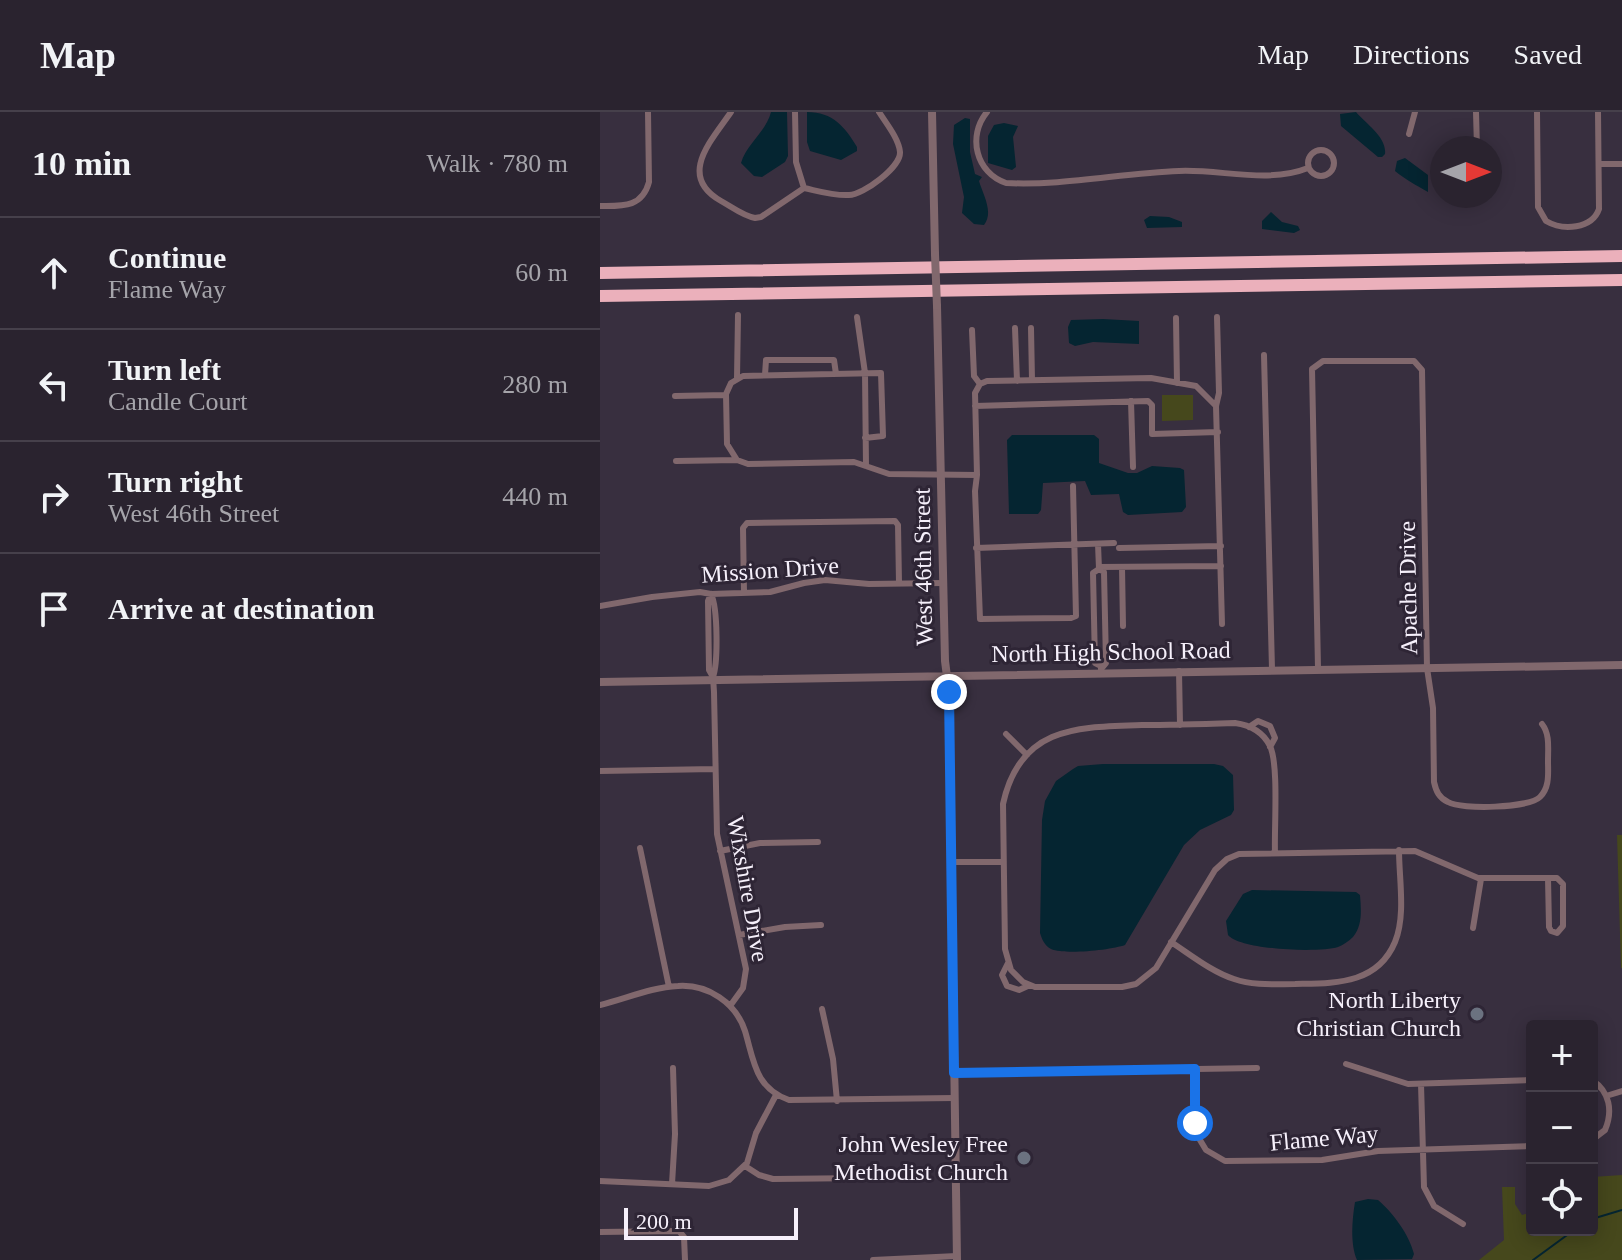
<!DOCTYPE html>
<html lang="en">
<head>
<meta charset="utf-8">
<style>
  body { margin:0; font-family:Georgia,serif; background:#362f3b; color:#f1f3f6 }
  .controls { position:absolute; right:24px; bottom:24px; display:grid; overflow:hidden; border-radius:8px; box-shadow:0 4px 20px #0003 }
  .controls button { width:72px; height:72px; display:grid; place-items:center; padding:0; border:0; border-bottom:2px solid #46404b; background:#2a232f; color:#f1f3f6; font:40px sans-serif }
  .compass { position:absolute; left:830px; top:24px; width:72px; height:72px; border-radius:50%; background:#2a232f; box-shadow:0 4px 20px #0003; rotate:90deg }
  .scale { position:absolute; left:24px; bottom:20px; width:174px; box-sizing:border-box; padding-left:8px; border:4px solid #f6f0fb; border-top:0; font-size:22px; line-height:28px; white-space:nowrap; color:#f6f0fb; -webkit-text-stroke:6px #2e2535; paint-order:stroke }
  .stop { position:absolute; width:24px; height:24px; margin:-18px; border:6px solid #1a73e8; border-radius:50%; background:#fff }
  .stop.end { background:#1a73e8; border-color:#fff; box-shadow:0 2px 8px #0008 }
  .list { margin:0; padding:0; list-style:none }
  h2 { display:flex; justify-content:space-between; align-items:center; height:104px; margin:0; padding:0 32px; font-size:34px }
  h2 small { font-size:26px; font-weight:400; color:#a5a4aa }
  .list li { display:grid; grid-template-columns:52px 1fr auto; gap:24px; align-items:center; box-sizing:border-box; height:112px; padding:0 32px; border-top:2px solid #46404b }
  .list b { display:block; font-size:30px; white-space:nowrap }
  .list p { margin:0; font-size:26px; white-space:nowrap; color:#a5a4aa }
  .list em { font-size:26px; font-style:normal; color:#a5a4aa }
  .icon { flex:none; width:44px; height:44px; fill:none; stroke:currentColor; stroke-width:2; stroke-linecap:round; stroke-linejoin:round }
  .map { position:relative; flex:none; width:1022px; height:1148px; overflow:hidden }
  header { display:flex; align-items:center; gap:48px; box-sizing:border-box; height:112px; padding:0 40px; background:#2a232f; border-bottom:2px solid #46404b }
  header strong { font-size:38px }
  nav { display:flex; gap:44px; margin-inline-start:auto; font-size:28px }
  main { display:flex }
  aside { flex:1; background:#2a232f }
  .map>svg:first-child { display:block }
  .green { fill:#46481c }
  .water { fill:#052531 }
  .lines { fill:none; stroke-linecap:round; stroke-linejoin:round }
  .stream { stroke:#052531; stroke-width:2 }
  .minor { stroke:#81686d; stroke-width:6 }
  .tertiary { stroke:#81686d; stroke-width:8 }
  .motorway { stroke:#ebb0bb; stroke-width:12 }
  .tertiary-bridge { stroke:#81686d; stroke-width:8 }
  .route { stroke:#1a73e8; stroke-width:10 }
  .worship-dot { fill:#6b7280; stroke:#2e2535; stroke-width:3 }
  .labels { text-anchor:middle; stroke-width:6; stroke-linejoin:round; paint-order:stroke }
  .street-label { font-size:24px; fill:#f6f0fb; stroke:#2e2535 }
  .poi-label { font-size:24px; fill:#f6f0fb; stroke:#2e2535; text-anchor:end }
</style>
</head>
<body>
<header>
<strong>Map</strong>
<nav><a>Map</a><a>Directions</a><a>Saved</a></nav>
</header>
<main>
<aside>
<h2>10 min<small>Walk · 780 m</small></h2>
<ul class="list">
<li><svg class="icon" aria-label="ahead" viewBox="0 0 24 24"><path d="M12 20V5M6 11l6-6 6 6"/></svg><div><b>Continue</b><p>Flame Way</p></div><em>60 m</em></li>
<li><svg class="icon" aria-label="left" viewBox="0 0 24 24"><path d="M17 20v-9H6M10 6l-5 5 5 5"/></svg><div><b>Turn left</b><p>Candle Court</p></div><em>280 m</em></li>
<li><svg class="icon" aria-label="right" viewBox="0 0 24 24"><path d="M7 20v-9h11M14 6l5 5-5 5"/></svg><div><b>Turn right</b><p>West 46th Street</p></div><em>440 m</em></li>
<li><svg class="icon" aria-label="arrive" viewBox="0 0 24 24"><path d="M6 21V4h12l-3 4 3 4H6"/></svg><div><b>Arrive at destination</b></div></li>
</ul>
</aside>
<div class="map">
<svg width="1022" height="1148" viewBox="0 0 1022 1148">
  <rect width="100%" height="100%" fill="#382f3f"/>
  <path class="green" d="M562 283H593V308L562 309Z
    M1017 723H1022V856H1021Z
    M1022 1063V1148H879L904 1128 902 1075H915V1092L922 1103 932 1100V1118H992V1065Z"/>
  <path class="water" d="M171 0H187L188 44 185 50 162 65 154 64 141 51C147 31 166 20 171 0Z
    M207 0C233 0 245 15 257 35V39L241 48 210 39 207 30Z
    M756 0C766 12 787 25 785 42L782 45H778L741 14 740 2Z
    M365 6 370 7V40L375 62 382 65 379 69C383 83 394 100 384 113L374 112 362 101 364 85 353 32 354 13Z
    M404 11 418 14 413 25 416 55 412 58 388 51V24L394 13Z
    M805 46 828 63V80C816 73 806 68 795 59L797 49Z
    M671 100 682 110 698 114 700 118 694 121 662 117V109Z
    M550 104 569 105 582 110V115L547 116 544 108Z
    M503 207 539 209V232L493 230 475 234 469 231 468 215 471 208Z
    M412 323H494L499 327V351L528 361H537L552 354 580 356 584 358 586 395 582 400 528 403 523 400 519 382 491 383 485 369 443 371 441 398 438 402H409L407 328Z
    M503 652H614L623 654 633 663 634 698 631 703 600 718 584 733 525 833C511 838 465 843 451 837 444 833 442 827 440 821L442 708 445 689 456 669 473 657 478 654Z
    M652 778 756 780 760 783C761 797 763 813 753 825 749 829 743 833 738 835 719 841 640 838 628 823L626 809 643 782Z
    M768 1087 778 1088C793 1101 809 1122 814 1142L812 1147 757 1148C750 1132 752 1108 755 1090Z"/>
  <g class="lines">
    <path class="stream" d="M992 1107 1022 1098
      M933 1148 974 1118"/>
    <path class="minor" d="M131 0C111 29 77 64 121 89 132 95 143 104 155 106L161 105 204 76
      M195 0 196 50 204 76
      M387 0C367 24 376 61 406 71 463 74 522 61 579 59 621 57 668 72 708 56
      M876 0 877 36
      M937 0 938 95 946 109C963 119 992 117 999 97L998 0
      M809 22 815 0
      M708 51a13 13 0 1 1 26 0a13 13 0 1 1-26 0Z
      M999 52H1022
      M204 76C218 79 234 84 249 83 263 83 301 55 300 40 299 27 286 11 279 0
      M0 94C22 94 42 96 49 70L48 0
      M257 205 265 261 266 354
      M617 205 619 281 616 294 622 512
      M576 206 577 271
      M415 216 417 269
      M431 216 432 268
      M372 218 374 264 380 272
      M664 243 672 557
      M165 263 166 248H234L236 262
      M137 266 138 203
      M380 272 375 281 377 363 375 379 380 507 471 506 476 504 473 374
      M380 272 387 269 551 266 596 274 616 294
      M75 284 126 283
      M531 289 533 355
      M375 294 548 289 552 293V322L618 320
      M137 348 127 332 126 282 131 271 143 264 281 261 283 324 265 326
      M76 349 137 348 148 352 254 350 289 362 377 363
      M498 432 499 457 493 461 495 551 501 554
      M376 436 514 431
      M519 436 621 434
      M499 455 621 454
      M522 455 523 514
      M499 457 504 460 506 551 501 557
      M144 481 143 416 147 411 295 409 298 413 299 471
      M111 482 108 489 109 558 113 565 114 580 117 722 146 857 143 876 130 894
      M111 482C118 496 118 551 113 565
      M0 494 52 485 100 480 111 482 170 480 204 471 225 468 269 472 343 471
      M718 556 712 257 723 249H814L822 258 827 556 833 596 834 670C836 679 839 686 848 690 862 698 929 696 940 685 950 675 948 661 948 649 948 636 950 622 942 612
      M579 559 580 613
      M649 615 658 609 670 614 675 626 670 635
      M406 622 427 643
      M0 659 115 657
      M40 736 69 875
      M120 739 160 731 218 730
      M675 741C674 717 679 653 670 634 663 620 649 613 635 611 604 612 573 613 542 613 477 615 420 614 403 692L405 837 411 858 423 870 435 875H522L536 872 556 856 615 758 627 747 639 742 815 739 878 766H948
      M351 750H403
      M948 766H957L963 772V814L957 821 951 819 949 815Z
      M873 816 881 767
      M139 823 185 815 221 813
      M571 830C591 843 612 860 634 867 654 874 675 872 695 872 734 871 777 873 795 830 806 803 799 767 799 738
      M408 851 402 863 407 874 419 878 430 873
      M0 893C25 887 52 875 78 874 108 872 136 891 145 919 154 949 155 976 189 988L354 986
      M222 897 233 947 237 989
      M746 952 808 972 932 968
      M595 957 597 1023 606 1038 625 1049 722 1048 778 1039 932 1034
      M354 961 657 956
      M992 968C1010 980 1013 999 1005 1018L992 1028
      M821 972 824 1075 834 1094 863 1112
      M1006 984 1022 979
      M145 1054 159 1063 173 1067 265 1066
      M0 1069 109 1074 129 1068 147 1051 156 1021 176 983
      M72 1072 75 1022 73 956
      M0 1120 79 1119 84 1125 85 1148
      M273 1148 357 1144"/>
    <path class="tertiary" d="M332 0 335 142
      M337 194 345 549 349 580 357 1148
      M0 570 1022 553"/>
    <path class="motorway" d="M0 161 1022 144
      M0 184 1022 168"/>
    <path class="tertiary-bridge" d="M335 142 337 194"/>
  </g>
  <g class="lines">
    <path class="route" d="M349 580 354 961 595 957V1011"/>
  </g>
  <g class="worship-dot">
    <circle cx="877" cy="902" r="8"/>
    <circle cx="424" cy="1046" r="8"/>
  </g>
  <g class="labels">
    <g class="street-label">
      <text transform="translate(323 455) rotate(-91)" y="8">West 46th Street</text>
      <text transform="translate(170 458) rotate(-4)" y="8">Mission Drive</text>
      <text transform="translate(808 476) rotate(-91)" y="8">Apache Drive</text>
      <text transform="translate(511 540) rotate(-1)" y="8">North High School Road</text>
      <text transform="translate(148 777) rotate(80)" y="8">Wixshire Drive</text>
      <text transform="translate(724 1026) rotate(-5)" y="8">Flame Way</text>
    </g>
    <g class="poi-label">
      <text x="861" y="896">North Liberty<tspan x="861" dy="28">Christian Church</tspan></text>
      <text x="408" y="1040">John Wesley Free<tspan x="408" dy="28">Methodist Church</tspan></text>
    </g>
  </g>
</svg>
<div class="controls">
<button>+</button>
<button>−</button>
<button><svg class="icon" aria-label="locate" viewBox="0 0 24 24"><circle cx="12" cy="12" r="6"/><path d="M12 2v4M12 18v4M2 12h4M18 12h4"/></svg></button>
</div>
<svg class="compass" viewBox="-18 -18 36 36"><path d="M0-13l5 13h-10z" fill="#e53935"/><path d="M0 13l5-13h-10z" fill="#a5a4aa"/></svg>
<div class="scale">200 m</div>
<div class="stop" style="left:595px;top:1011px"></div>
<div class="stop end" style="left:349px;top:580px"></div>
</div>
</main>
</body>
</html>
